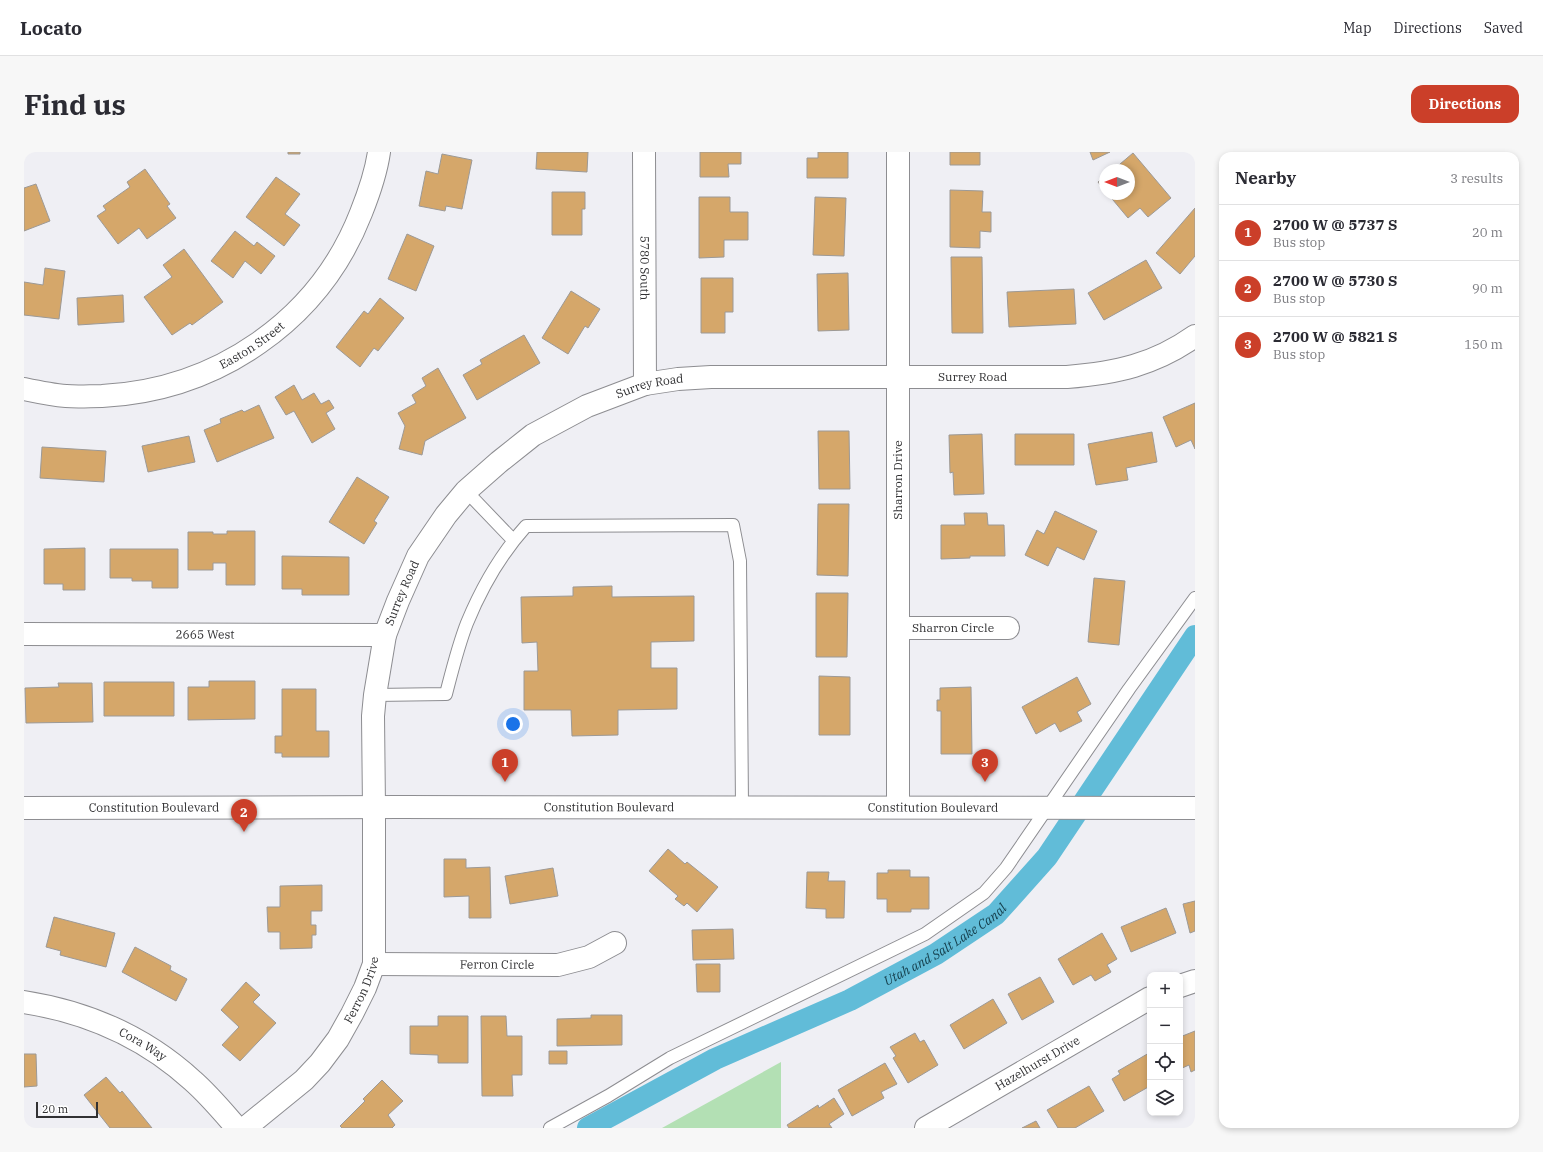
<!DOCTYPE html>
<html lang="en">
<head>
<meta charset="utf-8">
<style>
  body { margin:0; font-family:"IBM Plex Serif",serif; background:#f7f7f7; color:#2b2b33 }
  .controls { position:absolute; right:12px; bottom:12px; display:grid; overflow:hidden; border-radius:8px; box-shadow:0 2px 6px #0003 }
  .controls button { width:36px; height:36px; display:grid; place-items:center; padding:0; border:0; border-bottom:1px solid #e1e1e2; background:#fff; color:#2b2b33; font:20px sans-serif }
  .compass { position:absolute; left:1075px; top:12px; width:36px; height:36px; border-radius:50%; background:#fff; box-shadow:0 2px 6px #0003; rotate:270deg }
  .scale { position:absolute; left:12px; bottom:10px; width:62px; box-sizing:border-box; padding-left:4px; border:2px solid #313133; border-top:0; font-size:11px; line-height:14px; white-space:nowrap; color:#313133; -webkit-text-stroke:3px #fff; paint-order:stroke }
  .you { position:absolute; left:489px; top:572px; width:14px; height:14px; margin:-10px; border:3px solid #fff; border-radius:50%; background:#1a73e8; box-shadow:0 0 0 6px #1a73e833 }
  .badge { display:grid; place-items:center; width:26px; height:26px; border-radius:50%; background:#cb3f29; color:#fff; font-size:13px; font-weight:700 }
  .pin { position:absolute; translate:-50% -33px; filter:drop-shadow(0 1px 2px #0008) }
  .pin::after { content:''; position:absolute; top:21px; width:14px; height:12px; background:inherit; clip-path:polygon(0 0,100% 0,50% 100%) }
  .list { margin:0; padding:0; list-style:none }
  h2 { display:flex; justify-content:space-between; align-items:center; height:52px; margin:0; padding:0 16px; font-size:17px }
  h2 small { font-size:13px; font-weight:400; color:#7c7c81 }
  .list li { display:grid; grid-template-columns:26px 1fr auto; gap:12px; align-items:center; box-sizing:border-box; height:56px; padding:0 16px; border-top:1px solid #e1e1e2 }
  .list b { display:block; font-size:15px; white-space:nowrap }
  .list p { margin:0; font-size:13px; white-space:nowrap; color:#7c7c81 }
  .list em { font-size:13px; font-style:normal; color:#7c7c81 }
  .icon { flex:none; width:22px; height:22px; fill:none; stroke:currentColor; stroke-width:2; stroke-linecap:round; stroke-linejoin:round }
  .map { position:relative; flex:none; width:1171px; height:976px; overflow:hidden; border-radius:12px }
  header { display:flex; align-items:center; gap:24px; box-sizing:border-box; height:56px; padding:0 20px; background:#fff; border-bottom:1px solid #e1e1e2 }
  header strong { font-size:19px }
  nav { display:flex; gap:22px; margin-inline-start:auto; font-size:14px }
  .intro { display:flex; align-items:center; justify-content:space-between; box-sizing:border-box; height:96px; padding:0 24px }
  h1 { margin:0; font-size:28px }
  .button { padding:10px 18px; border-radius:12px; background:#cb3f29; color:#fff; font-size:14px; font-weight:700 }
  main { display:flex; gap:24px; padding:0 24px }
  aside { flex:1; background:#fff; border-radius:12px; box-shadow:0 2px 6px #0003 }
  .map>svg:first-child { display:block }
  .green { fill:#b3e0b4 }
  .lines { fill:none; stroke-linecap:round; stroke-linejoin:round }
  .canal { stroke:#61bcd8; stroke-width:22 }
  .building { fill:#d5a76a; stroke:#9c9996 }
  .lane-casing { stroke:#8d8d91; stroke-width:14 }
  .street-casing { stroke:#8d8d91; stroke-width:24 }
  .secondary-casing { stroke:#8d8d91; stroke-width:24 }
  .lane { stroke:#fff; stroke-width:12 }
  .street { stroke:#fff; stroke-width:22 }
  .secondary { stroke:#fff; stroke-width:22 }
  .labels { text-anchor:middle; stroke-width:4; stroke-linejoin:round; paint-order:stroke }
  .street-label { font-size:12px; fill:#313133; stroke:#fff }
  .water-label { font-size:13px; font-style:italic; fill:#143d4a; stroke:#fff }
</style>
</head>
<body>
<header>
<strong>Locato</strong>
<nav><a>Map</a><a>Directions</a><a>Saved</a></nav>
</header>
<div class="intro"><h1>Find us</h1><a class="button">Directions</a></div>
<main>
<div class="map">
<svg width="1171" height="976" viewBox="0 0 1171 976">
  <rect width="100%" height="100%" fill="#efeff4"/>
  <path class="green" d="M757 910V976H638Z"/>
  <g class="lines">
    <path class="canal" id="s1" d="M564 976 691 907 826 848 912 802 972 762 1023 705 1171 484"/>
  </g>
  <path class="building" d="M264 0H276V2H264Z
    M513 0H564L563 20 512 17Z
    M676 0H717V12H704L705 25H676Z
    M794 0H824V26H783V6H794Z
    M926 0H956V13H926Z
    M1066 0H1086L1069 8Z
    M1109 1 1147 46 1124 65 1116 56 1104 66 1084 42H1105V18H1089Z
    M418 2 448 8 438 57 422 54 421 59 395 54 402 19 414 22Z
    M121 17 146 52 143 54 152 66 123 87 115 76 94 92 73 64 82 58 79 54 106 35 103 30Z
    M1081 24V39L1074 30Z
    M252 25 276 42 261 62 276 73 260 94 222 65Z
    M12 32 26 69 0 79V36Z
    M926 38 959 39 958 60H967V80L956 79V96L926 95Z
    M528 40H561V57H558V83H528Z
    M675 45H706V60H724V88H700V105L675 106Z
    M791 45 822 46 820 104 789 103Z
    M1171 56V104L1156 122 1132 101Z
    M211 79 230 94 233 90 251 104 237 122 221 109 209 126 187 109Z
    M383 82 410 94 392 139 364 127Z
    M160 97 199 150 168 173 166 171 148 183 120 145 148 125 139 113Z
    M927 105H958L959 181H928Z
    M1122 108 1138 136 1080 168 1064 141Z
    M21 116 41 119 35 167 0 163V130L19 133Z
    M824 121 825 178 794 179 793 122Z
    M677 126H709V160H701V181H677Z
    M1050 137 1052 172 985 175 983 140Z
    M547 139 576 157 564 176 561 174 544 202 518 186Z
    M99 143 100 170 54 173 53 146Z
    M356 146 380 166 354 199 350 196 336 215 312 195 340 159 344 162Z
    M500 183 516 211 453 248 439 223 458 212 456 208Z
    M414 216 442 266 401 289 398 303 375 297 381 274 374 261 392 251 388 243 402 234 398 226Z
    M270 233 278 248 290 241 297 252 305 248 310 256 302 261 311 277 288 291 270 259 262 263 251 245Z
    M1171 251V297L1167 288 1152 295 1139 265Z
    M235 253 250 286 193 310 180 278 197 271 196 267 218 258 220 260Z
    M794 279H825L826 337H795Z
    M1128 280 1133 310 1102 316 1104 328 1072 333 1064 292Z
    M958 282 960 342 930 343 929 320 926 321 925 283Z
    M991 282H1050V313H991Z
    M165 284 171 310 124 320 118 294Z
    M18 295 82 299 80 330 16 326Z
    M333 325 365 345 350 369 353 371 340 392 305 370Z
    M794 352H825L824 424 793 423Z
    M1031 359 1073 379 1060 408 1033 395 1024 414 1001 403 1013 378 1020 382Z
    M940 361H963L964 373H980L981 404H946V406L917 407V373H941Z
    M203 379H231V433H202V411H189V418H164V380H189V382H203Z
    M61 396V438H39V432H20V397Z
    M86 397H154V436H128V429H108V426H86Z
    M258 404 325 405V443H278V437H258Z
    M1070 426 1101 429 1095 493 1064 490Z
    M588 434V445L670 444V489L627 490V516H653V557L594 558V583L548 584 547 558H500V519H514L513 490 498 491 497 445 549 444V435Z
    M792 441H824L823 505H792Z
    M795 524 826 525V583H795Z
    M1053 525 1067 552 1053 560 1058 569 1036 580 1031 571 1012 582 998 555Z
    M185 529H231V567L164 568V535H185Z
    M80 530H150V564H80Z
    M34 531H68L69 570 2 571 1 536 35 535Z
    M947 535 948 602H917V559H913V548H916V536Z
    M258 537H292V579H305V605H258V601H251V584H258Z
    M644 697 661 712 663 710 694 735 673 760 663 751 660 754 651 747 654 744 625 719Z
    M420 707H442V716L466 715 467 766H445V744L420 745Z
    M529 716 534 744 486 752 481 724Z
    M864 718H886V725H905V757H887V760H863V747H853V721H864Z
    M783 720H805L804 729H821L820 766H802V757L782 756Z
    M298 733V759H287V773H292V783H288V796L256 797V780H244L243 755H256V734Z
    M1171 749V779L1166 781 1159 752Z
    M1142 756 1152 781 1107 800 1097 775Z
    M30 765 91 781 82 815 36 803 37 799 22 795Z
    M709 777 710 807 669 808 668 778Z
    M1078 781 1093 807 1083 813 1087 820 1071 829 1067 823 1049 833 1034 807Z
    M111 795 147 814 146 818 163 827 152 849 98 820Z
    M672 812H696V840H673Z
    M1016 825 1030 850 998 868 984 842Z
    M222 830 236 843 229 850 252 871 216 909 198 893 215 875 197 858Z
    M969 847 983 871 940 897 926 873Z
    M567 863H598V893L533 894V867L567 866Z
    M414 864H444V911H414V903L386 902V874H414Z
    M457 864H482L483 884H498V923H488L489 944H458Z
    M1171 879V918L1167 920 1165 913 1156 917V885Z
    M891 881 896 890 900 888 914 913 884 931 869 906 872 904 866 895Z
    M525 899H543V912H525Z
    M1125 901 1126 934 1100 949 1088 927 1096 922 1094 919Z
    M0 902H12L13 934 0 935Z
    M861 911 873 932 857 940 860 946 828 964 814 938Z
    M82 925 96 941 98 939 128 976H86L60 943Z
    M358 928 379 949 364 963 371 973 368 976H318L316 974 341 949 339 947Z
    M1065 934 1080 959 1051 976H1034L1023 958Z
    M810 946 820 962 805 972 808 976H765L763 973 794 953 795 956Z
    M1012 969 1016 976H998Z"/>
  <g class="lines">
    <defs>
      <path id="lane" d="M442 339 489 388
        M351 543 422 542C428 519 434 494 443 471 457 437 477 402 502 374L709 373 716 409 718 655
        M526 976 584 944 646 906 901 782 960 741 982 716 1105 537 1171 446"/>
      <g id="street">
        <path id="s2" d="M620 0 621 232"/>
        <path d="M874 0V655"/>
        <path id="s3" d="M0 237C14 240 28 243 42 244 54 245 66 244 78 244 193 238 295 169 337 61 345 41 352 21 355 0"/>
        <path id="s4" d="M874 476H984"/>
        <path id="s5" d="M0 482 361 483"/>
        <path id="s6" d="M350 812 534 813 565 805 591 791"/>
        <path d="M1156 834 1171 829"/>
        <path id="s7" d="M0 850C64 860 121 885 169 929 185 943 199 960 213 976"/>
        <path id="s8" d="M221 976 280 928 296 911 314 887 328 862 341 836 350 812V656L349 564 351 543 361 483 374 449 394 404 422 363 442 339 475 310 509 283 563 254 621 232 654 227 687 225H1043C1092 221 1130 213 1171 184"/>
        <path id="s9" d="M902 976 1126 846"/>
      </g>
      <g id="secondary">
        <path id="s10" d="M0 656 376 655 1171 656"/>
      </g>
    </defs>
    <use href="#lane" class="lane-casing"/>
    <use href="#street" class="street-casing"/>
    <use href="#secondary" class="secondary-casing"/>
    <use href="#lane" class="lane"/>
    <use href="#street" class="street"/>
    <use href="#secondary" class="secondary"/>
  </g>
  <g class="labels">
    <g class="street-label">
      <text dy="4" stroke="none"><textPath href="#s2" startOffset="116">5780 South</textPath></text>
      <text dy="4" stroke="none"><textPath href="#s3" startOffset="239">Easton Street</textPath></text>
      <text dy="4" stroke="none"><textPath href="#s8" startOffset="1248">Surrey Road</textPath></text>
      <text dy="4" stroke="none"><textPath href="#s8" startOffset="924">Surrey Road</textPath></text>
      <text transform="translate(874 328) rotate(-90)" y="4">Sharron Drive</text>
      <text dy="4" stroke="none"><textPath href="#s8" startOffset="588">Surrey Road</textPath></text>
      <text dy="4" stroke="none"><textPath href="#s4" startOffset="55">Sharron Circle</textPath></text>
      <text dy="4" stroke="none"><textPath href="#s5" startOffset="181">2665 West</textPath></text>
      <text dy="4" stroke="none"><textPath href="#s10" startOffset="585">Constitution Boulevard</textPath></text>
      <text dy="4" stroke="none"><textPath href="#s10" startOffset="909">Constitution Boulevard</textPath></text>
      <text dy="4" stroke="none"><textPath href="#s10" startOffset="130">Constitution Boulevard</textPath></text>
      <text dy="4" stroke="none"><textPath href="#s6" startOffset="123">Ferron Circle</textPath></text>
      <text dy="4" stroke="none"><textPath href="#s8" startOffset="184">Ferron Drive</textPath></text>
      <text dy="4" stroke="none"><textPath href="#s7" startOffset="127">Cora Way</textPath></text>
      <text dy="4" stroke="none"><textPath href="#s9" startOffset="129">Hazelhurst Drive</textPath></text>
    </g>
    <g class="water-label">
      <text dy="5" stroke="none"><textPath href="#s1" startOffset="402">Utah and Salt Lake Canal</textPath></text>
    </g>
  </g>
</svg>
<div class="controls">
<button>+</button>
<button>−</button>
<button><svg class="icon" aria-label="locate" viewBox="0 0 24 24"><circle cx="12" cy="12" r="6"/><path d="M12 2v4M12 18v4M2 12h4M18 12h4"/></svg></button>
<button><svg class="icon" aria-label="layers" viewBox="0 0 24 24"><path d="M12 4l9 5-9 5-9-5zM3 14l9 5 9-5"/></svg></button>
</div>
<svg class="compass" viewBox="-18 -18 36 36"><path d="M0-13l5 13h-10z" fill="#e53935"/><path d="M0 13l5-13h-10z" fill="#7c7c81"/></svg>
<div class="scale">20 m</div>
<div class="you"></div>
<div class="pin badge" style="left:481px;top:630px">1</div>
<div class="pin badge" style="left:220px;top:680px">2</div>
<div class="pin badge" style="left:961px;top:630px">3</div>
</div>
<aside>
<h2>Nearby<small>3 results</small></h2>
<ul class="list">
<li><span class="badge">1</span><div><b>2700 W @ 5737 S</b><p>Bus stop</p></div><em>20 m</em></li>
<li><span class="badge">2</span><div><b>2700 W @ 5730 S</b><p>Bus stop</p></div><em>90 m</em></li>
<li><span class="badge">3</span><div><b>2700 W @ 5821 S</b><p>Bus stop</p></div><em>150 m</em></li>
</ul>
</aside>
</main>
</body>
</html>
